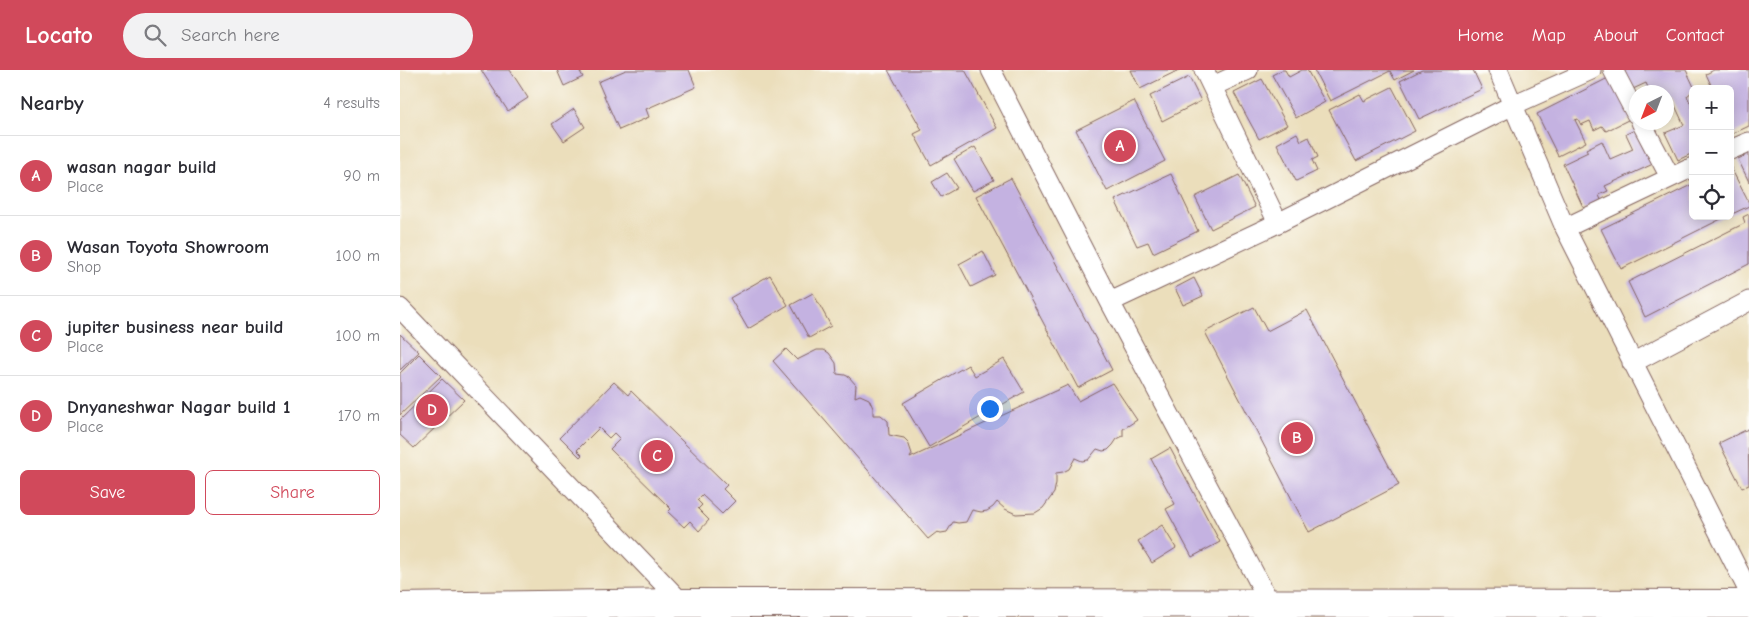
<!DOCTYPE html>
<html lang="en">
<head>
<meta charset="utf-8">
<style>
  body { margin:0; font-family:"Comic Neue",sans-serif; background:#f2f2f3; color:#2b2b33 }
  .controls { position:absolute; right:15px; top:15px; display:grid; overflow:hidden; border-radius:8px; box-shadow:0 2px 12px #0003 }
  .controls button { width:45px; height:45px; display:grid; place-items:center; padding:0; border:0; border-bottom:1px solid #e1e1e2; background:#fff; color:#2b2b33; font:25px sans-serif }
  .compass { position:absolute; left:1229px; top:15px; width:45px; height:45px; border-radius:50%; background:#fff; box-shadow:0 2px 12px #0003; rotate:222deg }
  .you { position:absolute; left:589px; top:338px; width:18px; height:18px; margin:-12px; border:4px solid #fff; border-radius:50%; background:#1a73e8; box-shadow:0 0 0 8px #1a73e833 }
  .badge { display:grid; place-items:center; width:32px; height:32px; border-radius:50%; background:#d1495b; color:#fff; font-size:16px; font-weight:700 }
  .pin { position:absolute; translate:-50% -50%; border:2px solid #fff; box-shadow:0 1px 5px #0006 }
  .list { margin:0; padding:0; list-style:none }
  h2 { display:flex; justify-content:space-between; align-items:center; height:65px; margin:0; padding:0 20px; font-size:21px }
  h2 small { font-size:16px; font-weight:400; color:#7c7c81 }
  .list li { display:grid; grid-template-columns:32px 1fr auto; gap:15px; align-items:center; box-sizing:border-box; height:80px; padding:0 20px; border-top:1px solid #e1e1e2 }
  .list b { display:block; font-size:19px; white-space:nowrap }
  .list p { margin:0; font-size:16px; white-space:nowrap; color:#7c7c81 }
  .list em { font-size:16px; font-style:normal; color:#7c7c81 }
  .actions { display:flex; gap:10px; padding:15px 20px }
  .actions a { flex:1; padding:11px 0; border:1px solid #d1495b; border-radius:8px; text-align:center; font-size:18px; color:#d1495b }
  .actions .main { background:#d1495b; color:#fff }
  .icon { flex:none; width:28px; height:28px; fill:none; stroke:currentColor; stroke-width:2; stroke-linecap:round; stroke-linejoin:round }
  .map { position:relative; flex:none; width:1349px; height:547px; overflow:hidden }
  header { display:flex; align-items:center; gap:30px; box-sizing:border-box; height:70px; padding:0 25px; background:#d1495b; color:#fff }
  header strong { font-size:24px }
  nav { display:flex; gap:28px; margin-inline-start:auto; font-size:18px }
  .search { width:350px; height:45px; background:#f2f2f3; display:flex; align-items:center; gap:12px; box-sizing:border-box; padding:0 18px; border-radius:28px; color:#7c7c81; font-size:19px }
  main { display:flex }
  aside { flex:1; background:#fff }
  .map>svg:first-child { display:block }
  .building { fill:#c4b2e1 }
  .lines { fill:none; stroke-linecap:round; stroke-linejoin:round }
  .street-casing { stroke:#82625d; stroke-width:21 }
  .primary-casing { stroke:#82625d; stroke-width:30 }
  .street { stroke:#fff; stroke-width:19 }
  .primary { stroke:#fff; stroke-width:28 }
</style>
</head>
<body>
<header>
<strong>Locato</strong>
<div class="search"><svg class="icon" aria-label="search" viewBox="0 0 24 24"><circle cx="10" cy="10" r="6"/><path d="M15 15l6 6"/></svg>Search here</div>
<nav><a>Home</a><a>Map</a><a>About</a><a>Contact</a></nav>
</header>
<main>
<aside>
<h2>Nearby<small>4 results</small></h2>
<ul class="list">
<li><span class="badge">A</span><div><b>wasan nagar build</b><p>Place</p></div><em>90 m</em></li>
<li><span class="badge">B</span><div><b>Wasan Toyota Showroom</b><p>Shop</p></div><em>100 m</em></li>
<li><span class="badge">C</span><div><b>jupiter business near build</b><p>Place</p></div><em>100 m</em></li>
<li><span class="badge">D</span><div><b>Dnyaneshwar Nagar build 1</b><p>Place</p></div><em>170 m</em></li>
</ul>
<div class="actions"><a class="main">Save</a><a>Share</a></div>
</aside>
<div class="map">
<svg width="1349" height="547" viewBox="0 0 1349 547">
  <rect width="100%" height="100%" fill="#fdfcf7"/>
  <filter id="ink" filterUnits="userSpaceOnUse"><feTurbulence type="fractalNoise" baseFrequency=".02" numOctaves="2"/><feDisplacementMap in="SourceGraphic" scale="10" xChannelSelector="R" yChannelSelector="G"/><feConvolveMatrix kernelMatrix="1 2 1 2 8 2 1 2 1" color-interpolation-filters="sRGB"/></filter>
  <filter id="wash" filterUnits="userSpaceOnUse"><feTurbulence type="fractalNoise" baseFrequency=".0096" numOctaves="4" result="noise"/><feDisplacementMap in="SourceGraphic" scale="20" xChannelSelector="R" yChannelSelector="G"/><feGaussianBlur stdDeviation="1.12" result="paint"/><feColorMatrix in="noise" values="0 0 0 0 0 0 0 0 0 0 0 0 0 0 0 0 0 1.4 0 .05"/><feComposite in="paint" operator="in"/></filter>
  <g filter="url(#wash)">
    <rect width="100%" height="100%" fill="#ebdebb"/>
    <g id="blocks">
      <path class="building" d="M81 0H110L128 28 108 41Z
        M157 0H179L183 7 164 16Z
        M226 0H289L296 17 246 39 249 47 219 60 198 12Z
        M488 0H565L597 58 531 95 514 64 522 60Z
        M731 0H779L740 19Z
        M882 0H885L889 7 902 0H907L925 32 896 48 872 5Z
        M914 0H1014L995 10 990 1 930 31Z
        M1022 0H1073L1082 19 1019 49 1000 11Z
        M1224 0H1286L1295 19H1293V21L1287 26 1293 39V83L1278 90 1265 63 1284 55 1271 27 1266 29V22H1250L1246 13 1233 19Z
        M1314 0H1349V56L1330 65V19H1303L1311 15 1306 4Z
        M1212 6 1232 48 1206 61 1202 56 1194 60 1190 51 1181 55 1178 49 1175 50 1186 72 1158 86 1137 44Z
        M789 7 801 31 762 51 750 26Z
        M862 9 887 55 859 69 834 23Z
        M992 17 1015 61 956 91 929 40 960 24 964 31Z
        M734 31 765 91 707 121 676 60Z
        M174 39 185 57 164 71 152 54Z
        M1237 59 1253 94 1205 116 1208 121 1199 125 1201 130 1184 139 1163 94 1188 82 1186 79 1202 71 1210 89 1233 79 1226 64Z
        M897 63 901 71 909 67 918 87 912 90 917 101 896 111 877 74Z
        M575 77 594 110 573 121 554 89Z
        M1349 84V112L1338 89Z
        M1330 96 1349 133V136L1330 145Z
        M547 103 557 118 541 127 532 112Z
        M771 104 798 161 753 183 748 172 737 176 715 130Z
        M839 105 855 137 811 159 795 127Z
        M611 108 712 300 678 318 576 126Z
        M1293 114V146H1327L1221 199 1201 159Z
        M1349 144V194L1245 247 1228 212 1345 153 1343 147Z
        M583 181 595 205 571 217 559 194Z
        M370 205 388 235 348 259 330 228Z
        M794 208 803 226 783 235 775 218Z
        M413 223 431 256 409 268 391 235Z
        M854 237 867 261 907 240 999 415 909 462 805 262Z
        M0 264 19 282 0 300Z
        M386 279 397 290 417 280H424L429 283 436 293 437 304 445 305 449 307 456 315 455 327 460 325 469 329 473 338V345H481L488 351 489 365 504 368 508 372 512 384 510 388 668 315 678 331 712 313 737 350 723 359V366L717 369 713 375 708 380 703 381 697 379 688 390 682 391 675 388 669 399 663 402 656 403V413L654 423 643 438 635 443 616 444 605 439 597 432 593 437 587 441 581 442 572 440 566 452 558 453 553 452 547 462 541 463 537 462 528 469 373 291Z
        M19 284 41 306 0 345V303Z
        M604 289 624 322 529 377 503 333 568 295 575 306Z
        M42 309 64 330 14 378 0 365V350Z
        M214 312 228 325 231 321 327 415 323 419 335 431 322 444 302 425 297 430 302 435 298 439 309 450 299 461 290 451 284 457 268 442 271 439 210 379 220 369 214 363 209 368 199 358 177 380 182 385 180 387 160 367Z
        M1348 359 1349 415 1342 418 1319 373Z
        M770 378 820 472 792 487 766 439 775 434 751 389Z
        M762 455 776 478 752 493 738 471Z"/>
    </g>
  </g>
  <g filter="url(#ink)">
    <use href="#blocks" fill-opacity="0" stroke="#82625d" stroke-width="1"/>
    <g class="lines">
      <defs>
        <path id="street" d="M591 0 710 232 870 533
          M804 0 878 153
          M1098 0 1165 158 1349 522
          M1213 0 1236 44
          M813 16 848 0
          M1241 52 1270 107
          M1330 80 1349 72
          M1165 158 1293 97
          M710 232 878 153 1113 35 1191 0
          M0 238 282 533
          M1232 293 1349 231"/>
        <path id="primary" d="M0 537 282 533 1349 534"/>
      </defs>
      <use href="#street" class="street-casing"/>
      <use href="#primary" class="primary-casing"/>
      <use href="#street" class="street"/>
      <use href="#primary" class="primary"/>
    </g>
  </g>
</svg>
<div class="controls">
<button>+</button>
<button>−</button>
<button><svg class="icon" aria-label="locate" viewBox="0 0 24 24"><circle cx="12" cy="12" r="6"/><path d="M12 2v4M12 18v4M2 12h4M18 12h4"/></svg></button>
</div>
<svg class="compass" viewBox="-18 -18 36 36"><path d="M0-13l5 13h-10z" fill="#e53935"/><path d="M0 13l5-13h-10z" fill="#7c7c81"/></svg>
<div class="you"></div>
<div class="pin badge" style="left:720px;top:76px">A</div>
<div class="pin badge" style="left:897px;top:368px">B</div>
<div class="pin badge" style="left:257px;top:386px">C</div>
<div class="pin badge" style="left:32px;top:340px">D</div>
</div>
</main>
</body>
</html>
